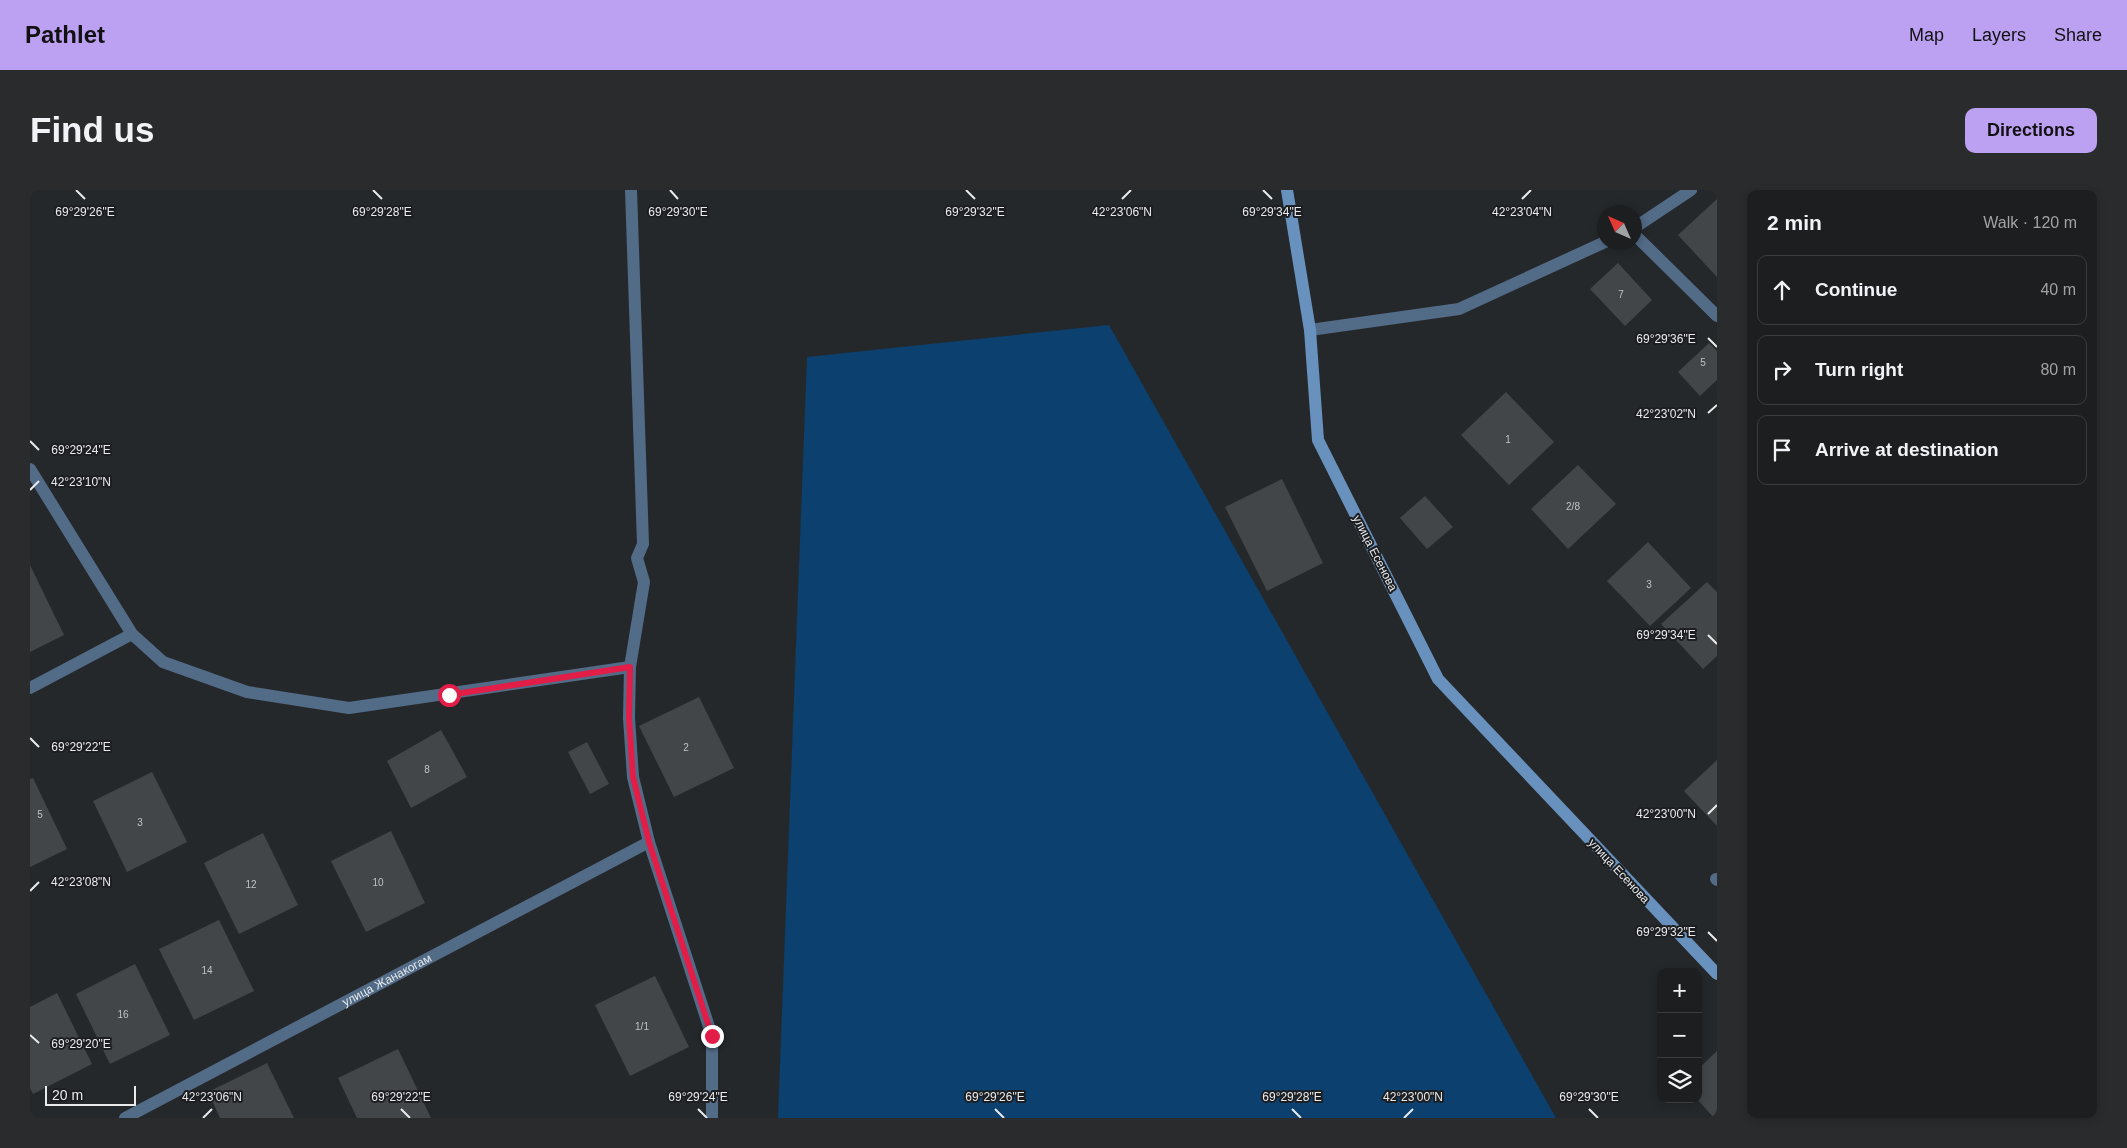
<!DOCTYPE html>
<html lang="en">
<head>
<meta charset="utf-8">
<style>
  body { margin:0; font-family:Arial,sans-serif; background:#292b2d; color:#f1f3f6 }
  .controls { position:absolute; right:15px; bottom:15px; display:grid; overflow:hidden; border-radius:10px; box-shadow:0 2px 8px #0003 }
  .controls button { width:45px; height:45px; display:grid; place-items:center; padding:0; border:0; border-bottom:1px solid #3a3c3e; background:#1c1e20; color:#f1f3f6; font:25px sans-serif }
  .compass { position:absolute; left:1567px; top:15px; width:45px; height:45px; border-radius:50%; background:#1c1e20; box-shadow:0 2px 8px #0003; rotate:315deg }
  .scale { position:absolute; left:15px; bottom:12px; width:91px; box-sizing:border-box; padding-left:5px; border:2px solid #e8eaec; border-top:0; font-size:14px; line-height:18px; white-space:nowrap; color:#e8eaec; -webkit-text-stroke:4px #1c1e21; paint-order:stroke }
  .stop { position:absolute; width:15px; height:15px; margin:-11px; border:4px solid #e11d48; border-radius:50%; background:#fff }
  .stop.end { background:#e11d48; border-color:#fff; box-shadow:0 1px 5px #0008 }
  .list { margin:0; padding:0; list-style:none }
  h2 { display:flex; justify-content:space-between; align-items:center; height:65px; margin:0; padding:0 20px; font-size:21px }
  h2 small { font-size:16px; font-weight:400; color:#a0a2a5 }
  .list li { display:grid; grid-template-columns:32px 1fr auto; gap:15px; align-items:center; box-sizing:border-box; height:70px; margin:0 10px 10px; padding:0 10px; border:1px solid #3a3c3e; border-radius:10px }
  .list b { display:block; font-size:19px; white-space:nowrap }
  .list em { font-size:16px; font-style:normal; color:#a0a2a5 }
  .icon { flex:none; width:28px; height:28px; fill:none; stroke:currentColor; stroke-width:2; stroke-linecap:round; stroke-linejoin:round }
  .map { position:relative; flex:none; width:1687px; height:928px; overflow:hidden; border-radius:10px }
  header { display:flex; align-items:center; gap:30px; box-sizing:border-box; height:70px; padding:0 25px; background:#bca0f2; color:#111 }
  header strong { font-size:24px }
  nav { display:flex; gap:28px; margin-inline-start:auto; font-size:18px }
  .intro { display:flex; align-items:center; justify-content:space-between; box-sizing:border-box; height:120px; padding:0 30px }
  h1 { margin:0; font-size:35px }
  .button { padding:12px 22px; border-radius:10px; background:#bca0f2; color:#111; font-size:18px; font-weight:700 }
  main { display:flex; gap:30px; padding:0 30px }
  aside { flex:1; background:#1c1e20; border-radius:10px; box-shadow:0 2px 8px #0003 }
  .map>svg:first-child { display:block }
  .green { fill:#0b406f }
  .building { fill:#434649 }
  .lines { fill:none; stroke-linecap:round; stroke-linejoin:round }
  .lane { stroke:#526b87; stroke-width:12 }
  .street { stroke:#526b87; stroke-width:12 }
  .secondary { stroke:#6891bd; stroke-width:12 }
  .route { stroke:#e11d48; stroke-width:6 }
  .ticks { fill:none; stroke:#e8eaec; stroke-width:2 }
  .labels { text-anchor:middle; stroke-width:4; stroke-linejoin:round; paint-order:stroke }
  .number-label { font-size:10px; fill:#bfc1c3 }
  .street-label { font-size:12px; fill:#e8eaec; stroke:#1c1e21 }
  .ticks-label { font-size:12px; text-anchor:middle; fill:#e8eaec; stroke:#1c1e21; stroke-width:4; stroke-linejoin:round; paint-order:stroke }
</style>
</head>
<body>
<header>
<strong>Pathlet</strong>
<nav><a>Map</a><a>Layers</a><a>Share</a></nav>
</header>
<div class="intro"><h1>Find us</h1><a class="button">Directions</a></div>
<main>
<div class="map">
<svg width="1687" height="928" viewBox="0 0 1687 928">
  <rect width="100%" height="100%" fill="#25282b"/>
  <path class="green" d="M1079 135 1526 928H748L777 167Z"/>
  <path class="building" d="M1687 9V87L1648 45Z
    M1588 73 1622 110 1595 136 1560 99Z
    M1679 153 1687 161V190L1670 206 1648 182Z
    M1476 202 1524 252 1479 295 1431 245Z
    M1548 275 1586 314 1538 359 1501 319Z
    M1252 289 1293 373 1237 401 1195 317Z
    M1395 306 1423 337 1397 359 1370 328Z
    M1618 352 1661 398 1620 436 1577 391Z
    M0 375 34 445 0 462Z
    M1677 392 1687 402V466L1673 479 1631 434Z
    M669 507 704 578 644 607 609 536Z
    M411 540 437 587 381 618 357 571Z
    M557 552 579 594 560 604 538 562Z
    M1687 570V636L1654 601Z
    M122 582 157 652 97 682 63 611Z
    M3 588 37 659 0 677V589Z
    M361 641 395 713 336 742 301 671Z
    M233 643 268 715 209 744 174 673Z
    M189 730 224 801 164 830 129 759Z
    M105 774 140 845 80 874 46 804Z
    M625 786 659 857 600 886 565 815Z
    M27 803 62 874 3 904 0 898V817Z
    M368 859 401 928H327L308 888Z
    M1687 861V928H1684L1667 909H1668V879Z
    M237 873 264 928H190L178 902Z"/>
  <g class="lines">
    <path class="lane" d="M1686 689 1687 690"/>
    <g class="street">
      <path d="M601 0 613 354 607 368 614 392 600 477 599 528 603 587 619 652 682 846V928"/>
      <path d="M1604 38 1661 0"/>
      <path d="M1604 44 1687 126"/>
      <path d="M1280 140 1429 119 1575 52"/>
      <path d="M0 279 102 444 133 472 217 502 319 518 600 477"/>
      <path d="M0 498 102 444"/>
      <path id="s1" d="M95 928 619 652"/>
    </g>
    <path class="secondary" d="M1257 0 1280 140 1288 250 1408 489 1687 784"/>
  </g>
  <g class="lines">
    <path class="route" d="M419 505 600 477 599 528 603 587 619 652 682 846"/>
  </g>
  <path class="ticks" d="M46 0 55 9M343 0 352 9M640 0 648 9M936 0 945 9M1233 0 1242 9M1092 9 1101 0M1492 9 1501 0M1678 148 1687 157M1678 223 1687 215M0 251 9 260M0 300 9 291M1678 445 1687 454M0 548 9 557M1678 624 1687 615M0 701 9 692M1678 742 1687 751M0 845 9 853M371 919 380 928M668 919 677 928M965 919 974 928M1262 919 1271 928M1559 919 1568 928M173 928 182 919M1374 928 1383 919"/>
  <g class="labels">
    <g class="number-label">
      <text x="1591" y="108">7</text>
      <text x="1673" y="176">5</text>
      <text x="1478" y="253">1</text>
      <text x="1543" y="320">2/8</text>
      <text x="1619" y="398">3</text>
      <text x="656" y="561">2</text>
      <text x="397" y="583">8</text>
      <text x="10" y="628">5</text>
      <text x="110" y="636">3</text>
      <text x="348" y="696">10</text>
      <text x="221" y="698">12</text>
      <text x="177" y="784">14</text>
      <text x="93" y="828">16</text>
      <text x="612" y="840">1/1</text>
    </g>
    <g class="street-label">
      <text transform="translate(1345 363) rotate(63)" y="4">улица Есенова</text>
      <text transform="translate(1589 681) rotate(47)" y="4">улица Есенова</text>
      <text dy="4" stroke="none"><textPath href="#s1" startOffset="296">улица Жанакогам</textPath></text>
    </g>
  </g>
  <g class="ticks-label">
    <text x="55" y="26">69°29'26"E</text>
    <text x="352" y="26">69°29'28"E</text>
    <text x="648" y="26">69°29'30"E</text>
    <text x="945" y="26">69°29'32"E</text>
    <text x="1242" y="26">69°29'34"E</text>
    <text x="1492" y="26">42°23'04"N</text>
    <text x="1092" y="26">42°23'06"N</text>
    <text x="1636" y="153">69°29'36"E</text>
    <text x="1636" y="228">42°23'02"N</text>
    <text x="51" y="264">69°29'24"E</text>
    <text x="51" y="296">42°23'10"N</text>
    <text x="1636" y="449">69°29'34"E</text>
    <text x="51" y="561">69°29'22"E</text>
    <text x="1636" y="628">42°23'00"N</text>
    <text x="51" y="696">42°23'08"N</text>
    <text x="1636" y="746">69°29'32"E</text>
    <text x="51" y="858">69°29'20"E</text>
    <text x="182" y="911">42°23'06"N</text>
    <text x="1383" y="911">42°23'00"N</text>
    <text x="371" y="911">69°29'22"E</text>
    <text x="668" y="911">69°29'24"E</text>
    <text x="965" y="911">69°29'26"E</text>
    <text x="1262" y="911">69°29'28"E</text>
    <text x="1559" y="911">69°29'30"E</text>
  </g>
</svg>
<div class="controls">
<button>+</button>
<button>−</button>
<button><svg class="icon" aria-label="layers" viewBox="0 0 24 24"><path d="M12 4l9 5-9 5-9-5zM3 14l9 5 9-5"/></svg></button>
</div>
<svg class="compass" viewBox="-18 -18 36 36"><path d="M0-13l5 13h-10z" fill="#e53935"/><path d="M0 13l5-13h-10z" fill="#a0a2a5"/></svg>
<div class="scale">20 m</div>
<div class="stop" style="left:419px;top:505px"></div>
<div class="stop end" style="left:682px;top:846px"></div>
</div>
<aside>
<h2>2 min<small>Walk · 120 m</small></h2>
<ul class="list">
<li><svg class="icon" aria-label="ahead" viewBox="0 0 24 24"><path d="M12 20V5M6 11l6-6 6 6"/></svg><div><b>Continue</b></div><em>40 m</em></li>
<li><svg class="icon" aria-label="right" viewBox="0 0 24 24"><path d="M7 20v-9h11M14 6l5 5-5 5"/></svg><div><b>Turn right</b></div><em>80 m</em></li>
<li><svg class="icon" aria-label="arrive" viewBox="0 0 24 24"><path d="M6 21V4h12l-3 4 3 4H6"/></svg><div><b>Arrive at destination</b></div></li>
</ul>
</aside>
</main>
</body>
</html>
